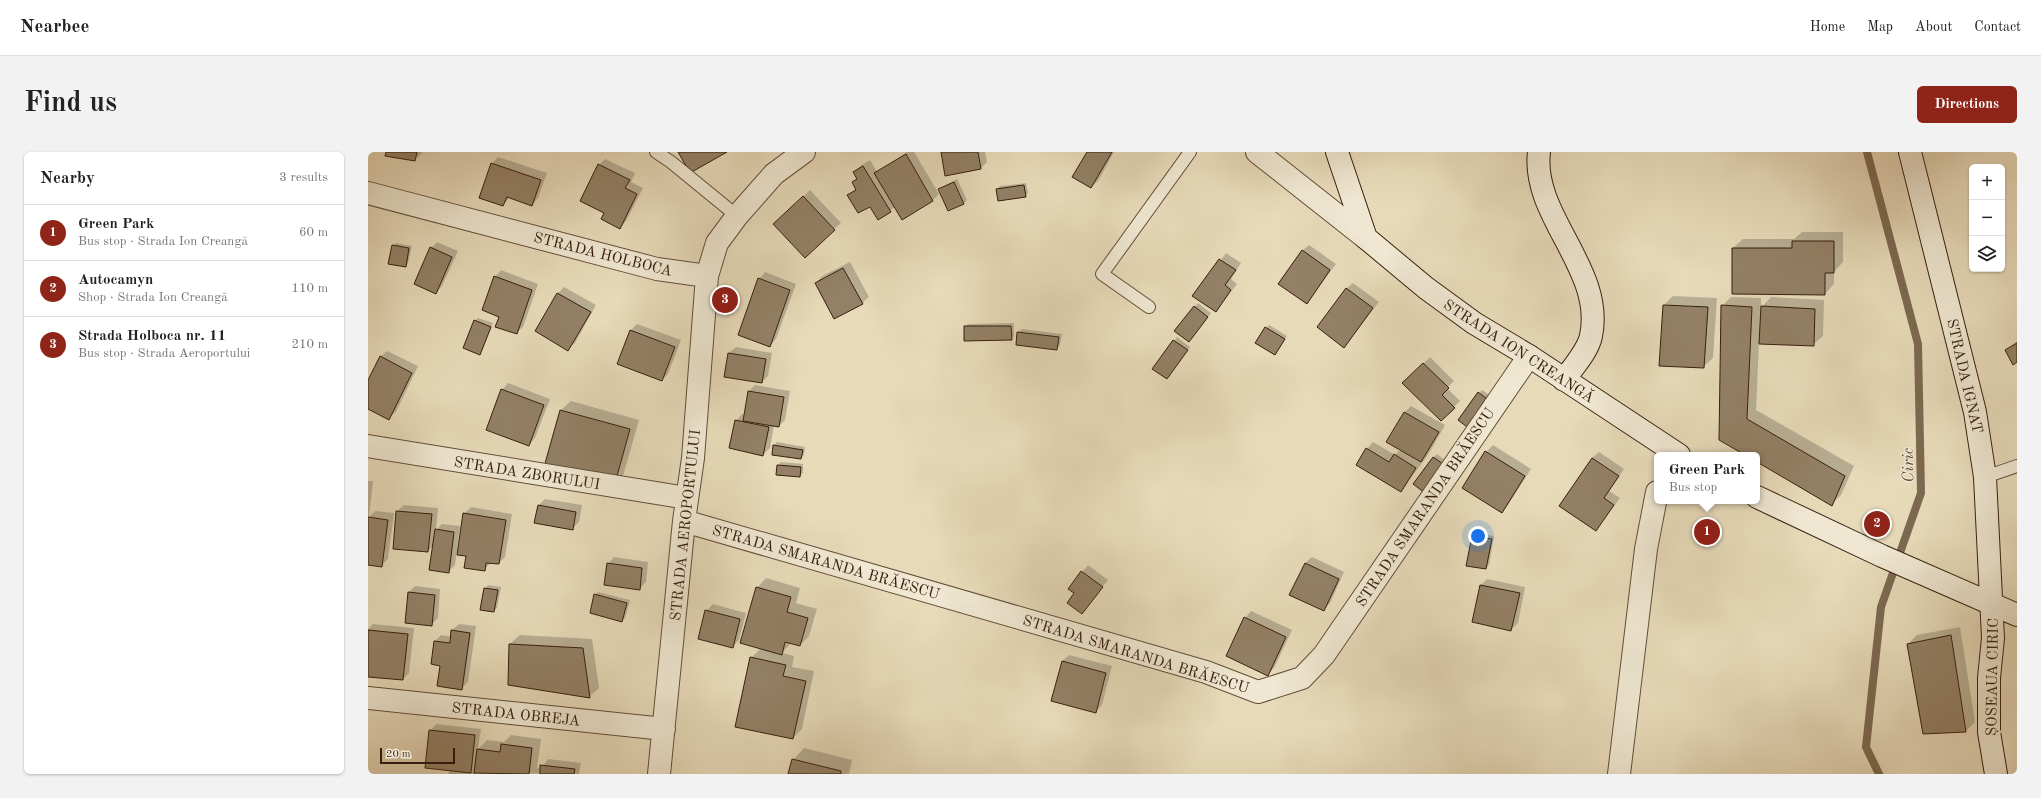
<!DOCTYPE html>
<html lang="en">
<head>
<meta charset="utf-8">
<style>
  body { margin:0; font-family:"Old Standard TT",serif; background:#f2f2f2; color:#222 }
  .controls { position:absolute; right:12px; top:12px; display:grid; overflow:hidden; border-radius:6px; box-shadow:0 1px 3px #0004 }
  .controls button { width:36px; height:36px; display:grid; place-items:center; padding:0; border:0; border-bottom:1px solid #e0e0e0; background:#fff; color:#222; font:20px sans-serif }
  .scale { position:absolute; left:12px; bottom:10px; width:75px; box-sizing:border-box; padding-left:4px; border:2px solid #371f0d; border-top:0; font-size:11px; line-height:14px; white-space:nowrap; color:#371f0d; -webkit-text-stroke:3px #efe7d2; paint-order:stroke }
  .you { position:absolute; left:1110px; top:384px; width:14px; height:14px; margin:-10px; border:3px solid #fff; border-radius:50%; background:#1a73e8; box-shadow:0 0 0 6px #1a73e833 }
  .badge { display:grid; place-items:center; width:26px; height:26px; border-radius:50%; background:#8f2418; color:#fff; font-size:13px; font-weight:700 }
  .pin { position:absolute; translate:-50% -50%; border:2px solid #fff; box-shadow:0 1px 4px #0006 }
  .popup { position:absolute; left:1286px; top:300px; width:106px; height:52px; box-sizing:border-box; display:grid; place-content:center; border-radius:6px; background:#fff; filter:drop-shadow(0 1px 3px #0005); font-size:13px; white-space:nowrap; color:#767676 }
  .popup b { font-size:15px; color:#222 }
  .popup::after { content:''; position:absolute; left:50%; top:100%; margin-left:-8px; border:8px solid transparent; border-top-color:#fff }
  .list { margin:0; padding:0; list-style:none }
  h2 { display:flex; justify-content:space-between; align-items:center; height:52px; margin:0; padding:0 16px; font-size:17px }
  h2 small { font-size:13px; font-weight:400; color:#767676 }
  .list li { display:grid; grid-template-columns:26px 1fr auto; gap:12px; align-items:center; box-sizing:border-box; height:56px; padding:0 16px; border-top:1px solid #e0e0e0 }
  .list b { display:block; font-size:15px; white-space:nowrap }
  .list p { margin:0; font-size:13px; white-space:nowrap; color:#767676 }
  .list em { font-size:13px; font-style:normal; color:#767676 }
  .icon { flex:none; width:22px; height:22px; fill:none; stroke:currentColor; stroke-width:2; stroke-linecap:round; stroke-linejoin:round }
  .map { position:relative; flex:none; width:1649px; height:622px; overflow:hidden; border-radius:6px }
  header { display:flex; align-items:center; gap:24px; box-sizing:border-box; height:56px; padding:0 20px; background:#fff; border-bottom:1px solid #e0e0e0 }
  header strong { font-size:19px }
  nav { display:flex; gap:22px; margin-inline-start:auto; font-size:14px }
  .intro { display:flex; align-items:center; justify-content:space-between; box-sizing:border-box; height:96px; padding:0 24px }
  h1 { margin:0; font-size:28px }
  .button { padding:10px 18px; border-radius:6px; background:#8f2418; color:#fff; font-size:14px; font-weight:700 }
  main { display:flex; gap:24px; padding:0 24px }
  aside { flex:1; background:#fff; border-radius:6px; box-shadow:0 1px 3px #0004 }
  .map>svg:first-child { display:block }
  .shadow { fill:#0003 }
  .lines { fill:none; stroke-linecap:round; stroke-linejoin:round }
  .stream { stroke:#7d6951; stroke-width:8 }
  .building { fill:#938066; stroke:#371f0d }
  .lane-casing { stroke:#634e38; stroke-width:14 }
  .street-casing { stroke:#634e38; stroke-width:24 }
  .secondary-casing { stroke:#371f0d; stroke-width:24 }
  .lane { stroke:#efe7d2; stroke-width:12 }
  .street { stroke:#efe7d2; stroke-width:22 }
  .secondary { stroke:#efe7d2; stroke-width:22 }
  .labels { text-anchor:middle; stroke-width:3; stroke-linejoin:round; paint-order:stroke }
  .street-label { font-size:15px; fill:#371f0d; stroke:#efe7d2 }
  .water-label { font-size:16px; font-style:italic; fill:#604a35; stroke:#efe7d2 }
</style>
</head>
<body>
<header>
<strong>Nearbee</strong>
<nav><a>Home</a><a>Map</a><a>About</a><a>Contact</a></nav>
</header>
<div class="intro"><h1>Find us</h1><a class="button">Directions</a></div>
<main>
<aside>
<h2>Nearby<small>3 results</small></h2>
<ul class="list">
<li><span class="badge">1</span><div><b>Green Park</b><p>Bus stop · Strada Ion Creangă</p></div><em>60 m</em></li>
<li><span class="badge">2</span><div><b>Autocamyn</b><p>Shop · Strada Ion Creangă</p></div><em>110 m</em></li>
<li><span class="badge">3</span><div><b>Strada Holboca nr. 11</b><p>Bus stop · Strada Aeroportului</p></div><em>210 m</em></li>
</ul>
</aside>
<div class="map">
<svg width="1649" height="622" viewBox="0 0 1649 622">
  <rect width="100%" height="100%" fill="#e7dab9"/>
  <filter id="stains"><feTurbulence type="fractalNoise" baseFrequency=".005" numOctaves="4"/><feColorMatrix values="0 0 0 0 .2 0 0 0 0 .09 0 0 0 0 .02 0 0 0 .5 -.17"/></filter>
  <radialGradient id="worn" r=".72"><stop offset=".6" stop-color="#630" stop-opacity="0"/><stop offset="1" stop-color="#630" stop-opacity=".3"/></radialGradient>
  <path class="shadow" d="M19 0H55L47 8Z
    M539 0H546L571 42 565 48 534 66 527 55 510 66 502 53 481 44 488 36 485 31 490 26 486 20 492 14 502 8 509 20Z
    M574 0H617L619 10 613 16Z
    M720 0H746L730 29 723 35Z
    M130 5 179 21 170 46 164 53 142 45 135 53 124 12Z
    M237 7 267 21 263 30 275 36 258 69 252 76 237 60 231 13Z
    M589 27 599 48 596 51 571 37Z
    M658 31 660 41 657 44 629 37 632 34Z
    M442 38 473 71 437 104 413 66Z
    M1434 80H1475V110L1466 120V132L1457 142 1365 96 1375 87H1426Z
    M69 90 90 99 74 134 68 141 63 96Z
    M28 91 44 94 40 111 37 114 25 94Z
    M941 93 968 112 939 151 934 99Z
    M858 101 873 111 863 127 869 132 848 159 826 144Z
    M482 110 501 145 494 151 448 131 454 124Z
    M133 118 170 132 155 175 148 181 132 164 127 125Z
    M397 120 428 132 408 187 402 194 391 127Z
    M985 131 1011 150 976 195 978 137Z
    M196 135 228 153 207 191 200 197 168 179 190 141Z
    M1305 144 1349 146 1345 206 1335 215 1292 213 1296 153Z
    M1363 145 1393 146V156L1403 145 1456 148 1455 184 1445 193 1391 191 1388 258 1486 314 1473 343 1464 352 1389 309V303H1379L1354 154Z
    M830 151 843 161 824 186 808 179Z
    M110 166 125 171 114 198 111 202 107 169Z
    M646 171V184L643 187 597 175 600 172Z
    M269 172 313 188 300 222 294 228 250 211 263 178Z
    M901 173 919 184 907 202 898 176Z
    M654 177 694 182 692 193 689 196 649 192 650 180Z
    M809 185 822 195 801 223 786 217Z
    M1649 189V209L1638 198Z
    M368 195 404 201 400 224 394 230 361 201Z
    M19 199 50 214 28 260 21 266 0 256V230L12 205Z
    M1062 205 1086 229 1079 236 1092 249 1073 268 1036 231Z
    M140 231 182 247 167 286 161 293 134 238Z
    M387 233 422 239 417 268 411 274 406 273 402 296 395 303 368 269 374 262 377 263 381 239Z
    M1114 238 1126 246 1091 268 1111 241Z
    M203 249 271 268 255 324 246 334 177 314 193 258Z
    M1043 254 1077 273 1060 303 1033 339 999 297 1005 290 1027 303 1033 297 1020 289 1037 260Z
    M409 290 437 295 436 303 433 306 406 293Z
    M1125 293 1163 317 1140 353 1134 360 1095 336 1118 300Z
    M1231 300 1256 317 1241 339 1252 346 1228 378 1192 354 1224 306Z
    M1069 302 1083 313 1064 340 1066 305Z
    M413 310 435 312V321L432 324 410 313Z
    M0 329H5L1 365 7 359 26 361 20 407 13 414 0 412Z
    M177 347 214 353 211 370 204 377 171 353Z
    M36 353 70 356 68 378 74 372 92 374 87 413 80 420 65 394 60 399 29 359Z
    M103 355 144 362 137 405 131 411 123 410 116 418 99 403 96 362Z
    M1107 381 1126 384 1121 413 1118 416 1104 384Z
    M246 405 280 410 278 430 271 437 240 412Z
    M944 405 976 420 962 451 955 458 923 442 937 411Z
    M720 413 740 428 714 461 708 441 702 436Z
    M398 426 432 436 428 451 449 457 441 484 432 493 423 491 414 501 426 504 424 515 446 519 434 577 425 586 383 506 393 496 389 436Z
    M1119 427 1157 435 1150 471 1143 478 1105 469 1113 433Z
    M120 433 133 435 129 456 126 459 117 437Z
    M47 434 72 437 70 466 63 473 41 440Z
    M230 440 262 448 257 466 254 469 227 443Z
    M345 452 378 461 371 488 364 495 338 459Z
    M883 459 924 478 906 516 899 523 877 466Z
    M5 472 46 476 41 521 35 527 0 524V477Z
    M91 472 108 474 100 530 94 536 73 513 67 489 73 483 84 485V478Z
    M1592 475 1607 570 1598 579 1540 492 1549 483Z
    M152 483 224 487 231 536 221 545 141 532 142 492Z
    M701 503 744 514 734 553 727 560 684 549 694 509Z
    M68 572 113 577 110 597 119 588 136 590 143 583 173 587 169 616H173L180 607 213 611 211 622 108 621V622H80L82 618 62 579Z
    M436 596 484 608 481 622H421L425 608Z"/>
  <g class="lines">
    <path class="stream" d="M1499 0 1550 192 1553 341 1513 455 1498 595 1511 622"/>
  </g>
  <path class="building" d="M18 0H49L47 9 17 4Z
    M310 0H359L322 21Z
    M573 0H610L613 17 577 24Z
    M719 0H744L723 36 704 25Z
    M538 2 565 49 534 68 506 21Z
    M123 11 173 28 164 54 139 45 135 54 111 46Z
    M230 12 262 28 257 36 269 42 252 77 233 67 236 61 212 49Z
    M495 14 523 60 510 68 502 55 490 61 479 43 488 38 484 30 489 27 485 20Z
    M586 30 596 52 580 59 570 37Z
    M656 33 658 45 630 49 628 37Z
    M435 44 467 78 437 106 405 72Z
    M1424 89H1466V121H1457V143L1364 142V96H1424Z
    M24 93 41 96 38 115 20 112Z
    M62 95 84 105 68 142 46 132Z
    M934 98 962 118 939 152 910 132Z
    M851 107 868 118 857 133 863 138 848 160 824 144Z
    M475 116 495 152 466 167 447 131Z
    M126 124 164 138 149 182 127 175 131 165 114 158Z
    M390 126 422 138 402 195 370 183Z
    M978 136 1005 156 976 196 949 175Z
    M189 141 223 160 200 199 167 179Z
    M1295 153 1340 155 1336 216 1291 214Z
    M1353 153 1384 155 1379 267 1477 324 1464 354 1389 310V303H1377L1351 288Z
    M826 154 840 165 821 190 806 179Z
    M1393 154 1447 157 1446 194 1391 192Z
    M106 168 123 175 112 203 95 196Z
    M596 174H643L644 188 596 189Z
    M897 175 917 187 907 203 887 191Z
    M262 178 307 195 294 229 249 212Z
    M649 180 691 185 689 198 648 193Z
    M805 188 820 198 799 227 784 217Z
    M1649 191V210L1645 213 1637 198Z
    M360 201 398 207 394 231 356 225Z
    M12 204 44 221 21 268 0 257V228Z
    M1055 211 1081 236 1074 243 1087 256 1073 269 1034 231Z
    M133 237 176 253 161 294 118 278Z
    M380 239 416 245 411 275 375 269Z
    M1110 240 1123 250 1103 278 1090 268Z
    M192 258 262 277 246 335 176 315Z
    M1036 260 1071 280 1053 310 1018 290Z
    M367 268 401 275 395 304 361 296Z
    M405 293 435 298 433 307 404 303Z
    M998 296 1021 310 1026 302 1048 316 1033 340 988 313Z
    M1117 299 1157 324 1134 361 1094 336Z
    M1065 305 1081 316 1061 344 1045 332Z
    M1224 306 1251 324 1236 346 1246 353 1228 379 1191 354Z
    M409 313 433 315 432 325 408 323Z
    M170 353 208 360 205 378 166 371Z
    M28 359 64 362 60 400 25 397Z
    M95 361 138 368 131 412 118 411 117 419 96 416 98 404 89 403Z
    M0 365 20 368 14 415 0 413Z
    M67 377 86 380 81 421 61 418Z
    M1104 384 1124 387 1118 417 1098 414Z
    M239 411 274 416 272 438 236 433Z
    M937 411 971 427 956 459 921 443Z
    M713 419 735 435 714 462 699 451 706 441 700 437Z
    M1112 433 1152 441 1143 479 1104 470Z
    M388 435 423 445 419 460 440 466 432 494 417 490 414 503 372 491Z
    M116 436 130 438 126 460 112 458Z
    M40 440 67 443 64 474 37 471Z
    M226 442 259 451 254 470 222 461Z
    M337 458 372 467 365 496 330 487Z
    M876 465 918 485 900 524 858 504Z
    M0 478 40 482 35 528 0 525Z
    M83 478 102 481 94 538 69 534 72 514 63 512 66 489 82 491Z
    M1583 483 1598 580 1555 582 1539 492Z
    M141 492 215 496 222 546 140 533Z
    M382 505 418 513 415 524 438 529 425 587 367 575Z
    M694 509 738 521 728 561 683 549Z
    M61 578 107 583 103 621 57 616Z
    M133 592 164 596 161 622 106 621 109 597 132 600Z
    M424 607 473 619V622H420Z
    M172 613 207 617 206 622H172Z"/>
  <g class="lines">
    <defs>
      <path id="lane" d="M288 0 303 10 369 64
        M781 155 734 122 822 0
        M1617 325 1649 314"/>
      <path id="street" d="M889 0 998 86
        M0 41 289 117 339 124
        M0 294 319 346
        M316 369 838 520 890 540 934 526 956 503 1161 204
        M0 546 296 577
        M291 622 316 369 325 306 339 124 349 91 369 64 406 22 436 0
        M1251 622 1278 397 1289 340"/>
      <path id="secondary" d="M969 0 998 86 1058 136 1106 171 1161 204 1311 303
        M1171 0C1163 64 1237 117 1223 184 1220 199 1205 215 1196 228
        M1542 0 1607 260 1617 325 1625 486 1621 526V580L1628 622
        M1389 345 1514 404 1649 463"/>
    </defs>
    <use href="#lane" class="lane-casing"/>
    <use href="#street" class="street-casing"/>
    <use href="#secondary" class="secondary-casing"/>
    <use href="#lane" class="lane"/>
    <use href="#street" class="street"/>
    <use href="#secondary" class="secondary"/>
  </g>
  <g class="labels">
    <g class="street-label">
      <text transform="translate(235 102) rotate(14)" y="5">STRADA HOLBOCA</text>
      <text transform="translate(1151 199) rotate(33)" y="5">STRADA ION CREANGĂ</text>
      <text transform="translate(1597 224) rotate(77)" y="5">STRADA IGNAT</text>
      <text transform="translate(159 321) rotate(9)" y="5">STRADA ZBORULUI</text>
      <text transform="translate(1057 355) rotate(-56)" y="5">STRADA SMARANDA BRĂESCU</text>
      <text transform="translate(317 373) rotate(-84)" y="5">STRADA AEROPORTULUI</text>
      <text transform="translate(458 410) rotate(16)" y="5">STRADA SMARANDA BRĂESCU</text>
      <text transform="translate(768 502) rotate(17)" y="5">STRADA SMARANDA BRĂESCU</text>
      <text transform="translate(1624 525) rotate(-89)" y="5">ȘOSEAUA CIRIC</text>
      <text transform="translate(148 562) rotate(6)" y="5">STRADA OBREJA</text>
    </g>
    <g class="water-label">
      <text transform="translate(1539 313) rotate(-91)" y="6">Ciric</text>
    </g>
  </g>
  <rect width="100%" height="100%" filter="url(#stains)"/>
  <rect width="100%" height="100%" fill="url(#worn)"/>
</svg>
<div class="controls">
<button>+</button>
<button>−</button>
<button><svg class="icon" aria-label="layers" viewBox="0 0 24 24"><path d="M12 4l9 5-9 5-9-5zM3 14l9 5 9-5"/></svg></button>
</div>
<div class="scale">20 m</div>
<div class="you"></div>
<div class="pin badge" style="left:1339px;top:380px">1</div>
<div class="popup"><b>Green Park</b>Bus stop</div>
<div class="pin badge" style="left:1509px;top:372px">2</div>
<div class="pin badge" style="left:357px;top:148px">3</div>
</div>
</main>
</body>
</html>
